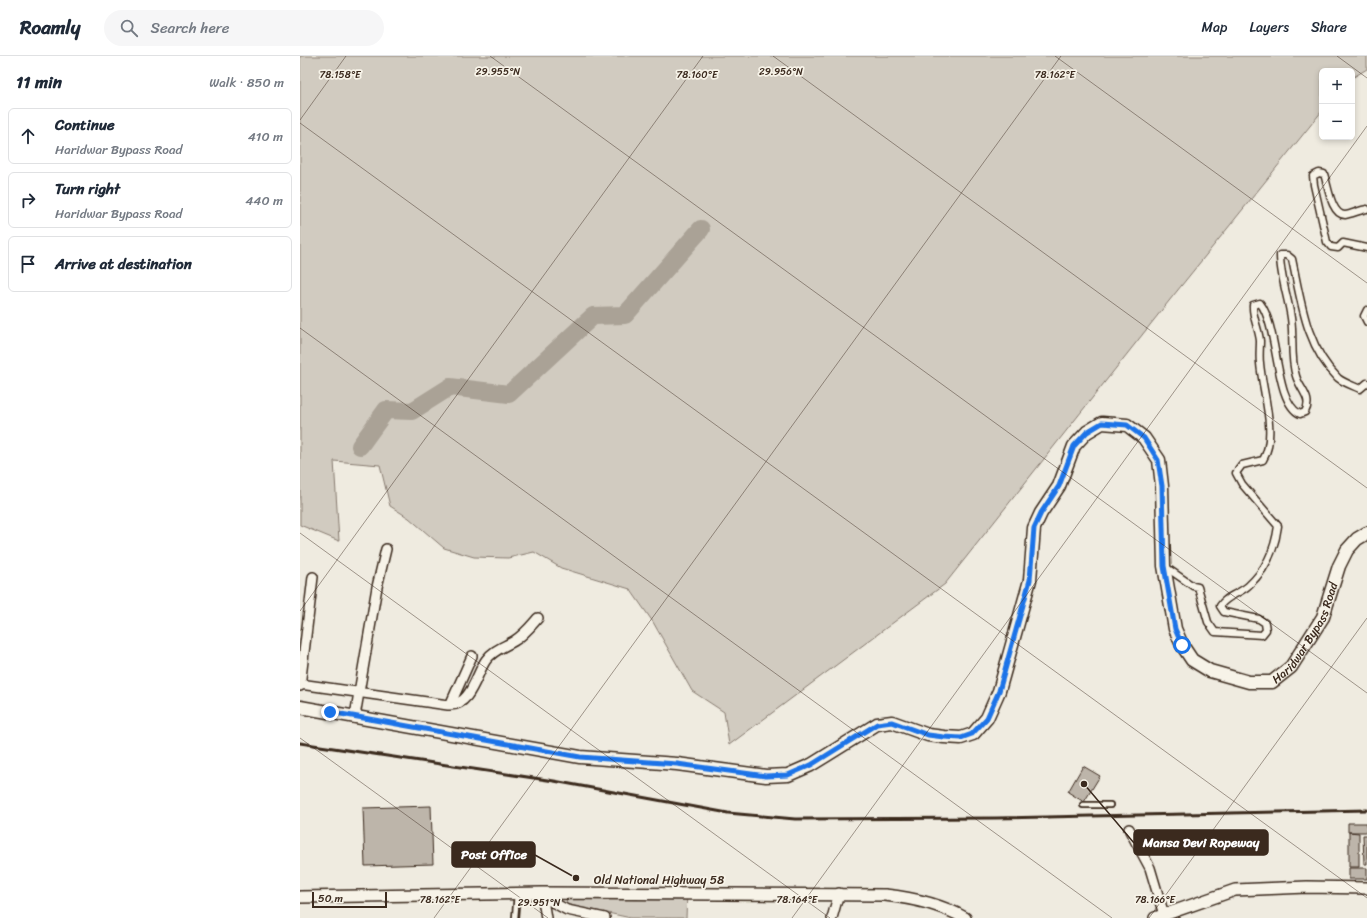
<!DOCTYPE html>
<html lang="en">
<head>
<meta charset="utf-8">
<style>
  body { margin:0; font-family:Sriracha,sans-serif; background:#f6f6f7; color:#1f2937 }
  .controls { position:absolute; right:12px; top:12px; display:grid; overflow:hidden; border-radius:6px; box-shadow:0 2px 6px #0003 }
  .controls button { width:36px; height:36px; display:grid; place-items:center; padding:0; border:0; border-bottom:1px solid #e0e1e3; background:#fff; color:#1f2937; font:20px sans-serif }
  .scale { position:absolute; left:12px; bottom:10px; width:75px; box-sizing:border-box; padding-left:4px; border:2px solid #3b2a1e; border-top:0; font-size:11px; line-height:14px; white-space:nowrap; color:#3b2a1e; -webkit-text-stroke:3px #f7f3e8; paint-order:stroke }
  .stop { position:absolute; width:12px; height:12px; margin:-9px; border:3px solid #1a73e8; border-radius:50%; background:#fff }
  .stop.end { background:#1a73e8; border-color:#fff; box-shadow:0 1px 4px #0008 }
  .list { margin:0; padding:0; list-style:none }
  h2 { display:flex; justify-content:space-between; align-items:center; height:52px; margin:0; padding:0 16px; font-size:17px }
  h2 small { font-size:13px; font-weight:400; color:#747a83 }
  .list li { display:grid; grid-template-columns:26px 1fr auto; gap:12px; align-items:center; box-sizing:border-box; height:56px; margin:0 8px 8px; padding:0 8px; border:1px solid #e0e1e3; border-radius:6px }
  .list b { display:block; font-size:15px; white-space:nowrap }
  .list p { margin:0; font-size:13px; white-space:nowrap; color:#747a83 }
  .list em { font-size:13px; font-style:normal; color:#747a83 }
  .icon { flex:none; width:22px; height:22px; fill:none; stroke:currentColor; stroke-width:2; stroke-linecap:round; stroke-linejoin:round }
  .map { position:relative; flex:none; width:1067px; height:862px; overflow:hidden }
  header { display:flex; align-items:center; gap:24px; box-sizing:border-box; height:56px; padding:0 20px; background:#fff; border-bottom:1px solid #e0e1e3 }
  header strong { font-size:19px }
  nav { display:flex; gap:22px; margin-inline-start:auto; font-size:14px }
  .search { width:280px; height:36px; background:#f6f6f7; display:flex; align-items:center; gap:10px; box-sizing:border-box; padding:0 14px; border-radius:22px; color:#747a83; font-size:15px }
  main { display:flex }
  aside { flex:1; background:#fff }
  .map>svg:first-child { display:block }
  .green { fill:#d1cbc0; stroke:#867a6f }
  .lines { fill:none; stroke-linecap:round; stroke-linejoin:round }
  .river { stroke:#aaa296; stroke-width:18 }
  .building { fill:#bdb5aa; stroke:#3b2a1e }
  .service-casing { stroke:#3b2a1e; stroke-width:8 }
  .pedestrian-casing { stroke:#3b2a1e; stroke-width:9 }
  .minor-casing { stroke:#3b2a1e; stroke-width:12 }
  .tertiary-casing { stroke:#3b2a1e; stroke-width:14 }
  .secondary-casing { stroke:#3b2a1e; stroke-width:15 }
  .service { stroke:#f7f3e8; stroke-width:4.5 }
  .pedestrian { stroke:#f7f3e8; stroke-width:6 }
  .minor { stroke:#f7f3e8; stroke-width:9 }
  .tertiary { stroke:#f7f3e8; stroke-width:11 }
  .secondary { stroke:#f7f3e8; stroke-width:12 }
  .rail { stroke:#3b2a1e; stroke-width:3 }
  .route { stroke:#1a73e8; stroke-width:5 }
  .ticks { fill:none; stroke:#3b2a1e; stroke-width:1; stroke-opacity:0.45 }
  .labels { text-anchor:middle; stroke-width:3.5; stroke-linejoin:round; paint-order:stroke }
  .street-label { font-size:12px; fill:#3b2a1e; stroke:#f7f3e8 }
  .ticks-label { font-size:10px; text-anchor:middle; fill:#3b2a1e; stroke:#f7f3e8; stroke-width:3.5; stroke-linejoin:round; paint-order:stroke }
  .leader { fill:none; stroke:#3b2a1e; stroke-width:1.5 }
  .callout-dot { fill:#3b2a1e; stroke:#f7f3e8; stroke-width:1.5 }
  .callout { fill:#3b2a1e; stroke:#3b2a1e; stroke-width:1.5 }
  .callout-label { font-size:13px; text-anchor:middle; font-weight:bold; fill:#fff }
</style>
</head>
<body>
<header>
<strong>Roamly</strong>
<div class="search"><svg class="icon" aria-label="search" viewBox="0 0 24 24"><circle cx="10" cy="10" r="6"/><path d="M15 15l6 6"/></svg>Search here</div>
<nav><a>Map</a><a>Layers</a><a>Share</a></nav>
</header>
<main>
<aside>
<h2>11 min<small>Walk · 850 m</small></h2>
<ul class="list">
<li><svg class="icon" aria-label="ahead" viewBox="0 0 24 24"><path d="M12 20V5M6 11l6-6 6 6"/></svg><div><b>Continue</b><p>Haridwar Bypass Road</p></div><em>410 m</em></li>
<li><svg class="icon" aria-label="right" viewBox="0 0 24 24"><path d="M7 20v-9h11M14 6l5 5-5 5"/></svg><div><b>Turn right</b><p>Haridwar Bypass Road</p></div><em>440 m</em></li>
<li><svg class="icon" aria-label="arrive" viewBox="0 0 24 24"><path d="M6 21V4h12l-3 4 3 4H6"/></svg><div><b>Arrive at destination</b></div></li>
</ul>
</aside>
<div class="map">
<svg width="1067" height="862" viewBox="0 0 1067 862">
  <rect width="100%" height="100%" fill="#efebe0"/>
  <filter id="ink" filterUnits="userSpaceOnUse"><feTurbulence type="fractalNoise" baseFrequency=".025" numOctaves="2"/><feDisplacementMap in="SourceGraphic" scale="8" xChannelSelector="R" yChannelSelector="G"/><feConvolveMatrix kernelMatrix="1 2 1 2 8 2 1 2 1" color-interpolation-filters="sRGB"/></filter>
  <g filter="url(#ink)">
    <path class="green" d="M0 0H1067V13L1052 22V15H1022V55L869 245 645 528 429 689 424 656 392 635 353 566 330 533 261 512 234 496 208 502 174 501 144 492 109 462 90 450 80 409 34 405 39 485 0 469Z
      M387 835 386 862H331L266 848 267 839Z"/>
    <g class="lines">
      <path class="river" d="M60 390 86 354 112 355 150 331 209 338 293 260 325 259 401 173"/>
    </g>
    <path class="building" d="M783 710 800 720 784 746 768 736Z
      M131 750 133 808 65 810 63 752Z
      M1048 767H1067V776H1048Z
      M1049 776 1059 777V811H1049Z
      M1063 779H1067V808H1064Z
      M1049 812H1067V823H1049Z"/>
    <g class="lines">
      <defs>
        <path id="service" d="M783 749H810
          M215 862 217 838"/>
        <path id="pedestrian" d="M1067 153C1060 154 1052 158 1045 159 1031 159 1028 129 1024 118L1019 117 1013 120 1014 129 1027 186 1031 191 1038 192 1043 187 1067 192
          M1067 254 1064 260 1067 266
          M864 510 893 530 898 531 908 566 915 576 962 579 966 574 965 567 959 563 924 556 920 550C926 540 939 538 948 530 966 514 975 493 978 470L942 428 936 417 942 409 963 404C978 379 962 335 960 307 959 300 960 293 960 285 959 273 952 261 953 249L960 247C979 271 974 346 1000 358L1005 356C1013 342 1000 334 996 320 990 302 994 281 991 262 988 241 980 220 980 199H987L992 203C1001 245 1006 291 1038 322 1044 327 1054 330 1060 333L1067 327"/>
        <path id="minor" d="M0 628 148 649 151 647 172 600
          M0 630 13 521
          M149 649C171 650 176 618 186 604 193 594 204 591 214 585 224 579 231 570 238 562
          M55 660 77 531 86 493
          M829 773 850 812 864 859
          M242 838 246 862
          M243 841 267 854 305 862
          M532 862 539 837"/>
        <path id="tertiary" d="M0 841 242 837 585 839C613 842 640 848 665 862
          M855 862 935 834 1007 831 1067 832"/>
        <g id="secondary">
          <path id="s1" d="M0 651 280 701 377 708 466 720 488 719 511 709 577 668 592 666 628 679 644 681 661 682 673 678 687 662 699 635 730 524 734 472 741 457 759 430 774 390 787 376 802 367 827 369 844 382 859 404 862 430 864 510 875 573 882 589 892 604 910 615 949 626H972L991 611 1023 561 1039 510 1047 494 1057 483 1067 477"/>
        </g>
      </defs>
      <use href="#service" class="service-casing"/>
      <use href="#pedestrian" class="pedestrian-casing"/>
      <use href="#minor" class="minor-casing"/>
      <use href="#tertiary" class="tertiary-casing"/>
      <use href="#secondary" class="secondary-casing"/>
      <use href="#service" class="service"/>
      <use href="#pedestrian" class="pedestrian"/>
      <use href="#minor" class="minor"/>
      <use href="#tertiary" class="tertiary"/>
      <use href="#secondary" class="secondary"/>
      <path class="rail" d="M0 687 254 725 428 757 495 763 696 762 1067 754"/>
    </g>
  </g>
  <g class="lines" filter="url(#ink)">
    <path class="route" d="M30 656 280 701 377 708 466 720 488 719 511 709 577 668 592 666 628 679 644 681 661 682 672 678 687 662 699 635 730 524 734 472 741 457 759 430 774 390 787 376 802 367 827 369 844 382 858 404 862 430 864 510 875 573 882 589"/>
  </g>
  <path class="ticks" d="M190 0 1067 637M473 0 1067 432M755 0 1067 227M1037 0 1067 22M0 64 46 0M0 67 1067 842M0 272 812 862M0 477 530 862M0 555 403 0M0 682 248 862M134 862 761 0M492 862 1067 70M849 862 1067 562"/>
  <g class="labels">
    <g class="street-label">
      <text dy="4" stroke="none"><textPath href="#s1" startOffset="1466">Haridwar Bypass Road</textPath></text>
      <text x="359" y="828">Old National Highway 58</text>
    </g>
  </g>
  <g class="ticks-label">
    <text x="198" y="19">29.955°N</text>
    <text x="481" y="19">29.956°N</text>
    <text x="40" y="22">78.158°E</text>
    <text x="397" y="22">78.160°E</text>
    <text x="755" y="22">78.162°E</text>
    <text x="140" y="847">78.162°E</text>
    <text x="497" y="847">78.164°E</text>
    <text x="855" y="847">78.166°E</text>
    <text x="239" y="850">29.951°N</text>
  </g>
  <path class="leader" d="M784 728L834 787M276 822L235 799"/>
  <g class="callout-dot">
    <circle cx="784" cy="728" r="4"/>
    <circle cx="276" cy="822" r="4"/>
  </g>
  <g class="callout">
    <rect x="834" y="774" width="134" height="25" rx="4"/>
    <rect x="152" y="786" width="83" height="25" rx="4"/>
  </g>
  <g class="callout-label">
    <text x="901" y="791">Mansa Devi Ropeway</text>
    <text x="194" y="803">Post Office</text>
  </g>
</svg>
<div class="controls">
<button>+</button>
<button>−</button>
</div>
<div class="scale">50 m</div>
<div class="stop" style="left:882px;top:589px"></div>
<div class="stop end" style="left:30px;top:656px"></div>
</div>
</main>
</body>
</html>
